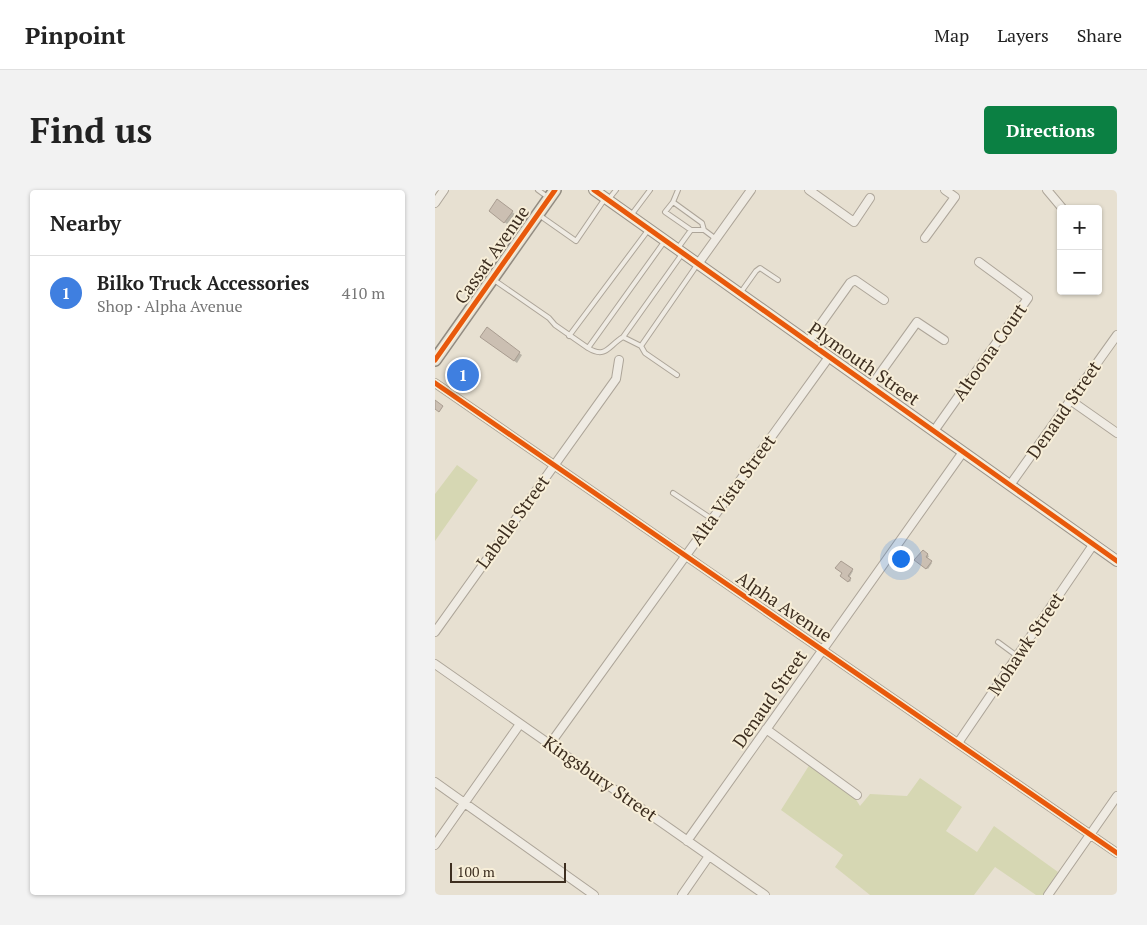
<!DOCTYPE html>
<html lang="en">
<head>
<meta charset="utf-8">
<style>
  body { margin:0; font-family:"PT Serif",serif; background:#f2f2f2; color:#222 }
  .controls { position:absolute; right:15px; top:15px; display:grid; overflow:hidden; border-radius:5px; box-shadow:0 1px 4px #0004 }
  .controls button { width:45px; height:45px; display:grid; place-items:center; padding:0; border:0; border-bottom:1px solid #e0e0e0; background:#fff; color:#222; font:25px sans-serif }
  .scale { position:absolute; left:15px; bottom:12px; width:116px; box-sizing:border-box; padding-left:5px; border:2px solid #3d2e20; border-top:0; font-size:14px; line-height:18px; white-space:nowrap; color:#3d2e20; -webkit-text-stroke:4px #f7eed8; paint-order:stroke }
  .you { position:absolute; left:465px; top:368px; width:18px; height:18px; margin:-12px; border:4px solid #fff; border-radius:50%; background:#1a73e8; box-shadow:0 0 0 8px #1a73e833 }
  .badge { display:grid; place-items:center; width:32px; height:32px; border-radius:50%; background:#0b8043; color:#fff; font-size:16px; font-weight:700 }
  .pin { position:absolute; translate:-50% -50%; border:2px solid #fff; box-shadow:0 1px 5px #0006 }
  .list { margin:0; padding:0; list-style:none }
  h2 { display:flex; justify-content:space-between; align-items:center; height:65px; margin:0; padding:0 20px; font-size:21px }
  h2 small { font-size:16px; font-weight:400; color:#767676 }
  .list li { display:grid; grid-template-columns:32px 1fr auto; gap:15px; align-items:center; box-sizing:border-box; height:75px; padding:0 20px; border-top:1px solid #e0e0e0 }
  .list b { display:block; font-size:19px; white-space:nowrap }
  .list p { margin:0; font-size:16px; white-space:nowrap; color:#767676 }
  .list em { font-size:16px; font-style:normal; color:#767676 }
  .map { position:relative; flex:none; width:682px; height:705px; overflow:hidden; border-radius:5px }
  header { display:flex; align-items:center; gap:30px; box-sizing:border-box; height:70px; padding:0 25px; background:#fff; border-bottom:1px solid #e0e0e0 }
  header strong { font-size:24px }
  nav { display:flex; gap:28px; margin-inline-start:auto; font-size:18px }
  .intro { display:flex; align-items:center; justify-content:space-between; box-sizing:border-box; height:120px; padding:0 30px }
  h1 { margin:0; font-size:35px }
  .button { padding:12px 22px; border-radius:5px; background:#0b8043; color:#fff; font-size:18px; font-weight:700 }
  main { display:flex; gap:30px; padding:0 30px }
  aside { flex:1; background:#fff; border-radius:5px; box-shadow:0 1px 4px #0004 }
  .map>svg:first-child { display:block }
  .green { fill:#d6d7b3 }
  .shadow { fill:#0003 }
  .building { fill:#cbbfb2; stroke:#a89c90 }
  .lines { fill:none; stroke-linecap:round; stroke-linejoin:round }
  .lane-casing { stroke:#ada599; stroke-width:6 }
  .street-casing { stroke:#ada599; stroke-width:10 }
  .secondary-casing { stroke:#9c958a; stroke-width:12 }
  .primary-casing { stroke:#928b80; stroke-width:14 }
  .lane { stroke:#efebe3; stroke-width:4 }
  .street { stroke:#efebe3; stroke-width:8 }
  .secondary { stroke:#efebe3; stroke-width:10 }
  .primary { stroke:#e6e1d4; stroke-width:11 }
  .cycleway-casing { stroke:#f7eed8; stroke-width:8 }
  .cycleway { stroke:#e8590c; stroke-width:5 }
  .labels { text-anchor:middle; stroke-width:4; stroke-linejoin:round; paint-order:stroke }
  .street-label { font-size:18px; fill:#3d2e20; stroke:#f7eed8 }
</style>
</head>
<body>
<header>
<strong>Pinpoint</strong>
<nav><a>Map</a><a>Layers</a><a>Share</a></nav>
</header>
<div class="intro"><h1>Find us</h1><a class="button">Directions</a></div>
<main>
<aside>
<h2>Nearby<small></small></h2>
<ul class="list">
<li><span class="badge" style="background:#3f7fe0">1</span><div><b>Bilko Truck Accessories</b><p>Shop · Alpha Avenue</p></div><em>410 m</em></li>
</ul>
</aside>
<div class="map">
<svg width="682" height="705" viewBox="0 0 682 705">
  <rect width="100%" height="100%" fill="#e7e0d1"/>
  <path class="green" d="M22 275 43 290 0 351V304Z
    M375 574 420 608 425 616 435 604 472 606 485 588 527 617 511 641 542 662 559 636 623 682 609 705H601L560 677 539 705H435L400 677 408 665 346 620Z"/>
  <path class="shadow" d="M77 22 80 24 72 34 57 23Z
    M49 149 84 163 87 165 82 173Z
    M30 180 36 187 27 194 21 186Z
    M488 362 494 366 492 369 497 373 493 379 481 370Z
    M417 380 418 381 414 388 416 390 415 392 407 386 409 383Z"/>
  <path class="building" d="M62 9 78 21 69 33 54 21Z
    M52 137 85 162 79 171 45 147Z
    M30 178 36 185 25 193 20 186Z
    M0 210 8 216 4 222 0 219Z
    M488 360 493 364 491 367 497 371 491 379 479 370Z
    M406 371 418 379 413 386 416 388 413 392 405 386 407 383 400 378Z"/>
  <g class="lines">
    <defs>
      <path id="lane" d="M103 0 114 8
        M243 0 238 12 267 33 269 40
        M173 10 181 0
        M238 12 230 22 256 40
        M197 24 215 0
        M104 25 141 51 169 10
        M229 52 153 158C171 169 173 156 188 147L206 156 262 75
        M243 58 256 40H269L281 49
        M59 90 114 128 120 135 153 158
        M306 102 321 81 325 78 343 90
        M134 146 214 39
        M188 147 247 64
        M206 156 210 163 242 185
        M238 303 277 329
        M563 452 582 466"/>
      <path id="street" d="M374 0 419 32 435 8
        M612 0 628 19
        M0 13 9 0
        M490 48 520 7 510 0
        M263 74 316 0
        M373 152 415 93 420 90 449 110
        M0 193 682 663
        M436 196 482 132 509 150
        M635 210 682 243
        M499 241 593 108 544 72
        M575 295 682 145
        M0 442 181 189 184 170
        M0 474 330 705
        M331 539 422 605
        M523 553 658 355
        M115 554 394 167
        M0 592 159 705
        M252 651 528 262
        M0 655 85 534
        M247 705 274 666
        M613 705 682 606"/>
      <path id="secondary" d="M159 0 682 371"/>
      <path id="primary" d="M0 170 120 0"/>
    </defs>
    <use href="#lane" class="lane-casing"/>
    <use href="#street" class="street-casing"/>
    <use href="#secondary" class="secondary-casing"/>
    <use href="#primary" class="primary-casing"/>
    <use href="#lane" class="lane"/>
    <use href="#street" class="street"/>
    <use href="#secondary" class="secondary"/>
    <use href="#primary" class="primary"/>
    <defs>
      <path id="cycleway" d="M159 0 682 371
        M0 170 120 0
        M0 193 682 663"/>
    </defs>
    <use href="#cycleway" class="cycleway-casing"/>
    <use href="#cycleway" class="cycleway"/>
  </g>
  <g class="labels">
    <g class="street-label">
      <text transform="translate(57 65) rotate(-55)" y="6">Cassat Avenue</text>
      <text transform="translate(555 162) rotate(-55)" y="6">Altoona Court</text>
      <text transform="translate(429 174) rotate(35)" y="6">Plymouth Street</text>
      <text transform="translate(629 220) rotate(-55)" y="6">Denaud Street</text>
      <text transform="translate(298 300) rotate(-54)" y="6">Alta Vista Street</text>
      <text transform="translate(78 332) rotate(-54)" y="6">Labelle Street</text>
      <text transform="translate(349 417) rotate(34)" y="6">Alpha Avenue</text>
      <text transform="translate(591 454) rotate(-56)" y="6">Mohawk Street</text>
      <text transform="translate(335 509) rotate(-55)" y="6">Denaud Street</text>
      <text transform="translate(165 589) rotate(35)" y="6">Kingsbury Street</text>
    </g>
  </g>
</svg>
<div class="controls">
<button>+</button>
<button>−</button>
</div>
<div class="scale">100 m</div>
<div class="you"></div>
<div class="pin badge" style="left:28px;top:185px;background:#3f7fe0">1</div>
</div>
</main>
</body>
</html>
